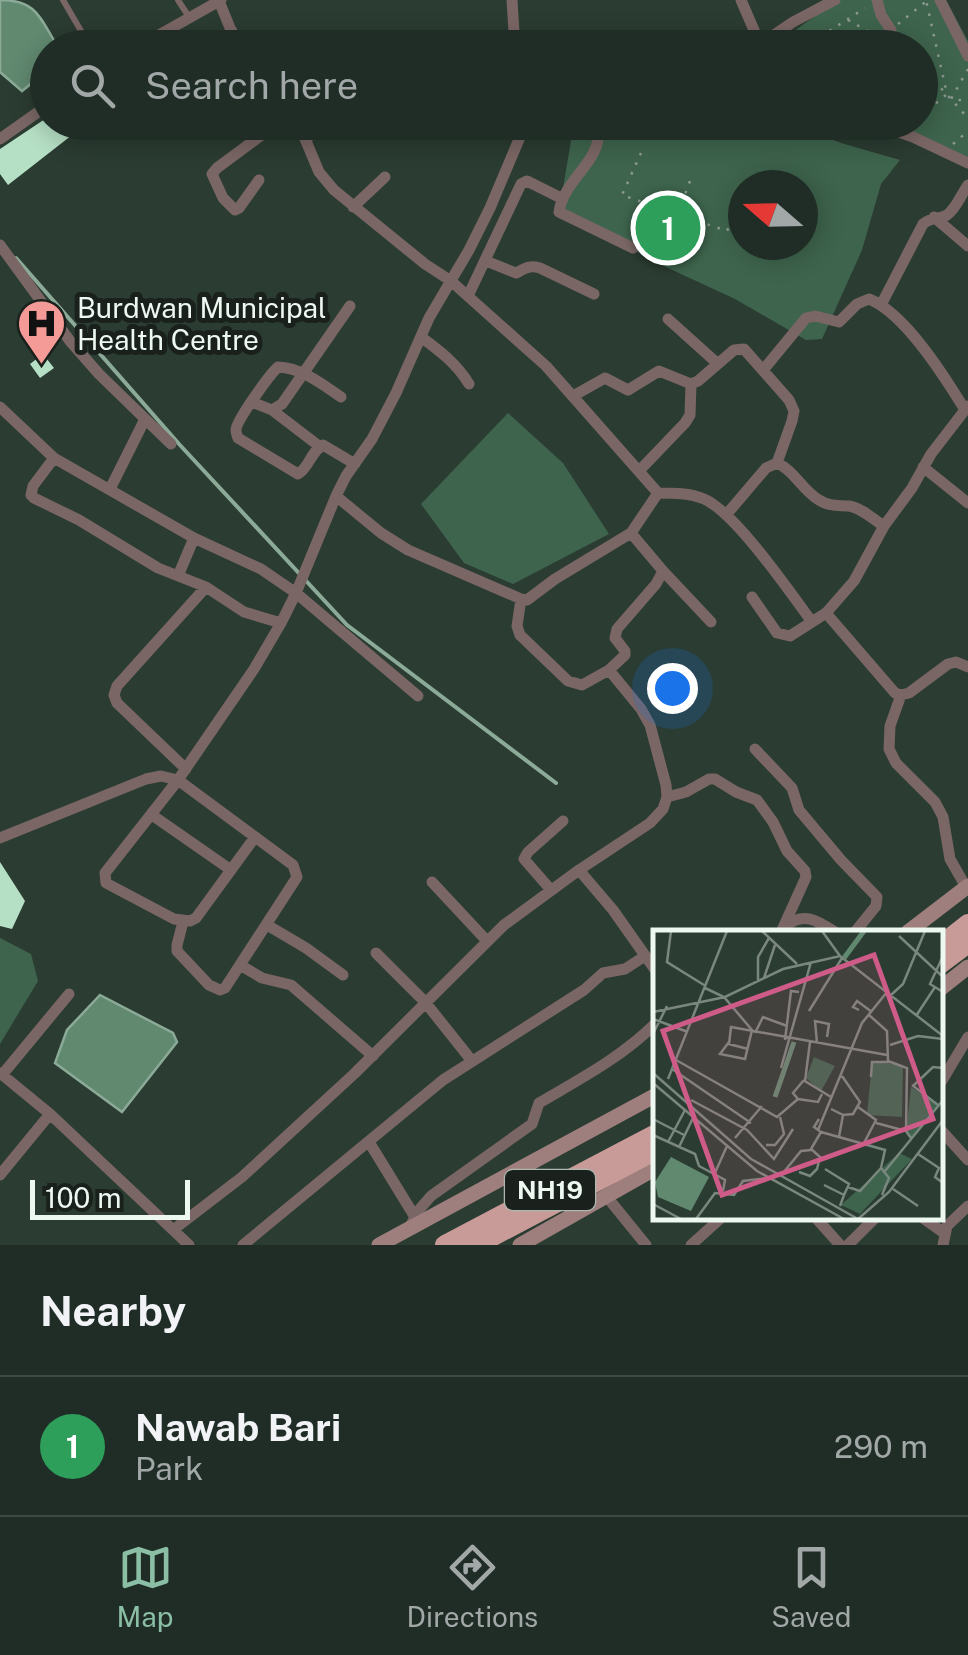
<!DOCTYPE html>
<html lang="en">
<head>
<meta charset="utf-8">
<style>
  body { margin:0; font-family:"Public Sans",sans-serif; background:#28352e; color:#f1f3f6 }
  .compass { position:absolute; left:728px; top:170px; width:90px; height:90px; border-radius:50%; background:#202d26; box-shadow:0 5px 25px #0003; rotate:290deg }
  .scale { position:absolute; left:30px; bottom:25px; width:160px; box-sizing:border-box; padding-left:10px; border:5px solid #edf8f1; border-top:0; font-size:28px; line-height:35px; white-space:nowrap; color:#edf8f1; -webkit-text-stroke:8px #1a211c; paint-order:stroke }
  .you { position:absolute; left:672px; top:688px; width:35px; height:35px; margin:-25px; border:8px solid #fff; border-radius:50%; background:#1a73e8; box-shadow:0 0 0 15px #1a73e833 }
  .badge { display:grid; place-items:center; width:65px; height:65px; border-radius:50%; background:#8abfa5; color:#fff; font-size:32px; font-weight:700 }
  .pin { position:absolute; translate:-50% -50%; border:5px solid #fff; box-shadow:0 2px 10px #0006 }
  .list { margin:0; padding:0; list-style:none }
  h2 { display:flex; justify-content:space-between; align-items:center; height:130px; margin:0; padding:0 40px; font-size:42px }
  h2 small { font-size:32px; font-weight:400; color:#a2a8a7 }
  .list li { display:grid; grid-template-columns:65px 1fr auto; gap:30px; align-items:center; box-sizing:border-box; height:140px; padding:0 40px; border-top:2px solid #3d4943 }
  .list b { display:block; font-size:38px; white-space:nowrap }
  .list p { margin:0; font-size:32px; white-space:nowrap; color:#a2a8a7 }
  .list em { font-size:32px; font-style:normal; color:#a2a8a7 }
  .icon { flex:none; width:55px; height:55px; fill:none; stroke:currentColor; stroke-width:2; stroke-linecap:round; stroke-linejoin:round }
  .map { position:relative; flex:none; width:968px; height:1245px; overflow:hidden }
  .search { position:absolute; background:#202d26; box-shadow:0 5px 25px #0003; left:30px; right:30px; top:30px; height:110px; display:flex; align-items:center; gap:25px; box-sizing:border-box; padding:0 35px; border-radius:55px; color:#a2a8a7; font-size:38px }
  .sheet { height:270px; background:#202d26 }
  nav { display:flex; justify-content:space-around; align-items:center; box-sizing:border-box; height:140px; border-top:2px solid #3d4943; background:#202d26; font-size:28px; color:#a2a8a7 }
  nav a { display:grid; justify-items:center; gap:5px }
  nav .on { color:#8abfa5 }
  .map>svg:first-child { display:block }
  .green { fill:#3e644d; fill-rule:evenodd }
  .water { fill:#618970; stroke:#8baa97; stroke-width:2.5 }
  .lines { fill:none; stroke-linecap:round; stroke-linejoin:round }
  .stream { stroke:#8baa97; stroke-width:4 }
  .building { fill:#b6e0c5 }
  .path { stroke:#8c9a92; stroke-width:2.5; stroke-dasharray:2.5 8; stroke-linecap:butt }
  .service { stroke:#7a6665; stroke-width:6 }
  .minor { stroke:#7a6665; stroke-width:11 }
  .secondary { stroke:#9f7f7d; stroke-width:15 }
  .trunk { stroke:#c89b98; stroke-width:20 }
  .labels { text-anchor:middle; stroke-width:10; stroke-linejoin:round; paint-order:stroke }
  .shield { fill:#1a211c; stroke:#aeb8b1; stroke-width:2.5 }
  .shield-label { font-size:25px; font-weight:bold; fill:#edf8f1 }
  .poi-label { font-size:28px; fill:#edf8f1; stroke:#1a211c; text-anchor:start }
  .inset-river { fill:none; stroke:#618970; stroke-width:5 }
  .inset-road { fill:none; stroke:#79877e; stroke-width:2.5 }
  .view { fill:#cf5b88; fill-opacity:0.15; stroke:#cf5b88; stroke-width:5 }
  .inset-edge { fill:none; stroke:#edf8f1; stroke-width:5 }
</style>
</head>
<body>
<div class="map">
<svg width="968" height="1245" viewBox="0 0 968 1245">
  <rect width="100%" height="100%" fill="#2b3c32"/>
  <path class="green" d="M837 0H946L968 41V160L871 123 920 122V48H771Z
    M574 123H790L841 143 900 160 881 184 862 250 822 339 806 340 735 299 668 268 559 212ZM743 185H803V245H743Z
    M508 413 563 463 609 534 513 584 464 563 421 504Z
    M0 938 31 954 38 981 0 1044Z"/>
  <path class="water" d="M0 0C38 0 40 19 58 47L48 48 47 71 22 91 0 72Z
    M100 995 173 1033 177 1042 122 1112 55 1063 67 1030Z"/>
  <g class="lines">
    <path class="stream" d="M16 258 179 444 347 625 556 783"/>
  </g>
  <path class="building" d="M48 117V122H76L81 128 8 185 0 174V149Z
    M43 354 54 368 40 378 30 364Z
    M0 862 25 901 12 929 0 926Z"/>
  <g class="lines">
    <path class="path" d="M848 20 897 48
      M898 24 928 0
      M898 39 905 48
      M803 48 865 8
      M870 48 884 36
      M920 65 968 118
      M968 69 951 99 968 101
      M920 117 947 94 926 0
      M953 144 968 131
      M641 153 622 195 727 231 743 194
      M678 213 690 181"/>
    <path class="service" d="M63 0 91 48
      M178 0 189 17"/>
    <path class="minor" d="M512 0 515 48
      M741 0 760 44
      M877 0 881 15 891 30
      M940 0 968 56
      M219 1 230 28 242 48
      M136 48 221 0
      M641 48C655 34 669 42 685 48
      M755 48 793 22 835 0
      M298 122 319 172 334 190 425 264 451 281 546 366 658 493C674 493 690 493 704 499 735 512 790 592 812 622
      M555 122 579 128 583 122
      M595 122C596 126 598 135 598 139 595 164 563 183 559 212L633 248
      M871 122 913 137 968 163
      M305 138 337 122
      M0 139 48 105
      M259 180 239 208 235 210 223 198 212 174 217 168 275 125 290 122
      M353 207 385 177
      M934 217 968 246
      M0 245 70 341 99 374 171 444
      M486 261 516 273C526 268 529 265 540 268L594 294
      M468 296 521 184 527 181 563 199
      M881 305 923 224C933 216 939 220 947 215 956 209 962 193 968 185
      M668 319 718 364
      M421 337C440 351 457 364 469 384
      M764 369 806 318 815 316 839 322 857 304 869 299C905 313 945 377 965 410
      M573 396 605 378 628 390 659 371 691 384 698 381 734 350 744 349 789 400 794 411 792 421 777 463
      M341 397C322 384 302 368 278 367 270 374 236 421 236 430 236 433 237 435 238 438L298 474C309 468 311 451 323 445L355 464
      M252 402 272 410 282 404 350 306
      M0 407 54 458 194 538 261 569 296 593 418 696
      M272 410 319 446
      M54 458 33 486 31 495 34 498 79 520 158 568 206 587 244 612 281 623
      M923 467 968 503
      M639 471 685 423 690 415 691 384
      M110 489 145 419
      M336 496 381 533 408 550 521 599 527 600 555 579 631 533 658 493
      M726 515 766 468 777 463C794 470 802 490 819 500 830 507 838 505 849 506 862 508 874 520 884 526
      M663 571 711 622
      M178 576 194 538
      M752 597 777 633 790 636 826 613 895 693 901 695 909 693 948 664 956 662 968 667
      M521 599 517 626 520 635 568 681 582 685 609 670 625 655V651L615 638 617 629 656 584 663 571 631 533
      M826 613 854 581 884 526 912 488 931 454 968 406
      M901 695 890 726 889 749 896 763 935 802 943 817 950 859 966 887
      M755 749 792 788 799 810 841 860 877 897 876 906 855 932
      M186 769 117 703 114 695 117 686 206 587
      M667 797 686 792 709 779H715L736 792 757 800 773 822 787 851 805 871 806 877 782 930
      M152 815 231 870
      M255 837 196 918 190 921 174 919 106 883 105 873 178 780 254 669 281 623 296 593 336 496 346 476 372 439 396 393 429 318 469 250 490 208 520 137 525 133H538L544 122
      M0 838 146 779 161 776 178 780 293 865 297 877 225 988 220 990 209 985 177 951V945L183 922
      M579 870 613 910 656 971
      M432 882 487 941
      M551 890 524 859 528 852 563 821
      M267 925 306 948 343 975
      M786 926C804 911 818 921 835 932
      M376 953 425 1002 472 1061
      M240 965 262 978 291 985 373 1056
      M0 1073 50 1114 189 1245
      M2 1075 69 994
      M940 1084 968 1037
      M940 1129 968 1160
      M369 1142 415 1217
      M0 1175 50 1114
      M607 1197 646 1245
      M816 1218 840 1245
      M923 1218 944 1233
      M409 1229 418 1211 431 1196 532 1124 539 1103C580 1079 622 1057 656 1023
      M173 1230 242 1177 354 1074 504 925 579 870 650 823 663 809 667 797 666 785 650 725 641 709 609 670
      M243 1245 443 1080 584 990 603 973 625 969 645 956
      M691 1245 721 1218
      M848 1245 875 1218
      M943 1245 947 1226 968 1206"/>
    <path class="secondary" d="M908 932 968 886
      M940 989 968 967
      M379 1245 656 1095
      M520 1245 656 1168"/>
    <path class="trunk" d="M940 946 968 924
      M940 964 968 943
      M445 1245 656 1134
      M476 1245 656 1150"/>
  </g>
  <defs>
    <symbol id="hospital-pin" viewBox="-11 -11 22 30"><path d="M0 17L-7.5 6A9.5 9.5 0 1 1 7.5 6Z" fill="#f59b97" stroke="#1a211c"/><path d="M-5-5h3v3.5h4V-5h3V5h-3V1.5h-4V5h-3Z" fill="#111"/></symbol>
  </defs>
  <g fill-rule="evenodd">
    <use href="#hospital-pin" x="14" y="296" width="55" height="75"/>
  </g>
  <g class="labels">
    <rect class="shield" x="505" y="1170" width="90" height="40" rx="8"/>
    <g class="shield-label">
      <text x="550" y="1199">NH19</text>
    </g>
    <g class="poi-label">
      <text x="77" y="318">Burdwan Municipal<tspan x="77" dy="32">Health Centre</tspan></text>
    </g>
  </g>
  <g transform="translate(653 930)">
    <rect width="290" height="290" fill="#2b3c32"/>
    <path d="M161 127 182 136 168 161 153 148ZM219 132 250 135 249 187 214 185ZM258 157 287 176 258 208 253 203ZM246 223 259 229 207 284 188 275Z" fill="#3e644d"/>
    <path d="M18 227 56 247 38 281 5 267 2 252Z" fill="#618970"/>
    <path class="inset-river" d="M191 28 211 1M122 167 141 112"/>
    <path class="inset-road" d="M18 1 14 32 51 55M109 1 144 34M169 1 187 26M246 6 290 47M290 26 277 54 290 62M111 48 122 15M105 52V27L116 8M52 58 71 67 99 100 92 129 67 124 76 112M238 65 250 54 272 1M206 80 200 77 204 71 219 82M156 81 189 28M0 82 72 67 130 39 187 26 290 106M216 85 234 101 235 131 254 138 253 201 258 208M263 86 282 57M0 89 35 102M102 103 110 87 134 96M0 104 14 76M132 110 138 61 146 62M157 112 152 151 178 167M164 113 162 91 176 94 174 107M237 115 265 106 290 109M95 119 76 114 78 97 234 125M23 130 124 187 145 169M128 138 158 32M19 139 98 193M0 143 98 229 205 289M189 146 207 172 200 184 190 185M218 147 219 132H238M15 149 74 1M151 150 140 163 145 169 165 172 169 164M0 153 104 241 191 289M259 155 285 175M260 156 280 137 290 138M38 170 94 200 121 229 140 199M205 177 223 190 211 213M178 179 190 185 186 207M0 189 31 205M223 193 253 201M165 200 209 93 234 62M168 202 232 220 228 238 236 248 229 265M0 205 42 224 46 236 72 250 70 261M82 208 109 176M15 212 32 180M113 215H122L131 204 127 187M26 217 40 188M265 224 286 238 282 247 290 253M172 239 196 254 191 265M232 241 290 170M146 242 157 246 164 239 167 227 158 219 168 202 161 197 166 189M130 243 148 221 158 220M61 245 74 216M171 255 191 265 187 276M195 257 207 261 228 238M240 259 265 276M0 274 28 289M43 289 62 263 81 265 90 251 116 248M205 289 236 262 290 190"/>
    <path class="view" d="M221 25 280 189 69 265 10 101Z"/>
    <rect width="290" height="290" class="inset-edge"/>
  </g>
</svg>
<svg class="compass" viewBox="-18 -18 36 36"><path d="M0-13l5 13h-10z" fill="#e53935"/><path d="M0 13l5-13h-10z" fill="#a2a8a7"/></svg>
<div class="scale">100 m</div>
<div class="you"></div>
<div class="pin badge" style="left:668px;top:228px;background:#2e9e5b">1</div>
<div class="search"><svg class="icon" aria-label="search" viewBox="0 0 24 24"><circle cx="10" cy="10" r="6"/><path d="M15 15l6 6"/></svg>Search here</div>
</div>
<section class="sheet">
<h2>Nearby<small></small></h2>
<ul class="list">
<li><span class="badge" style="background:#2e9e5b">1</span><div><b>Nawab Bari</b><p>Park</p></div><em>290 m</em></li>
</ul>
</section>
<nav>
<a class="on"><svg class="icon" aria-label="map" viewBox="0 0 24 24"><path d="M3 6l6-2 6 2 6-2v14l-6 2-6-2-6 2zM9 4v14M15 6v14"/></svg>Map</a>
<a><svg class="icon" aria-label="directions" viewBox="0 0 24 24"><path d="M12 3l9 9-9 9-9-9zM9 14v-3h6M13 9l2 2-2 2"/></svg>Directions</a>
<a><svg class="icon" aria-label="saved" viewBox="0 0 24 24"><path d="M7 4h10v16l-5-4-5 4z"/></svg>Saved</a>
</nav>
</body>
</html>
